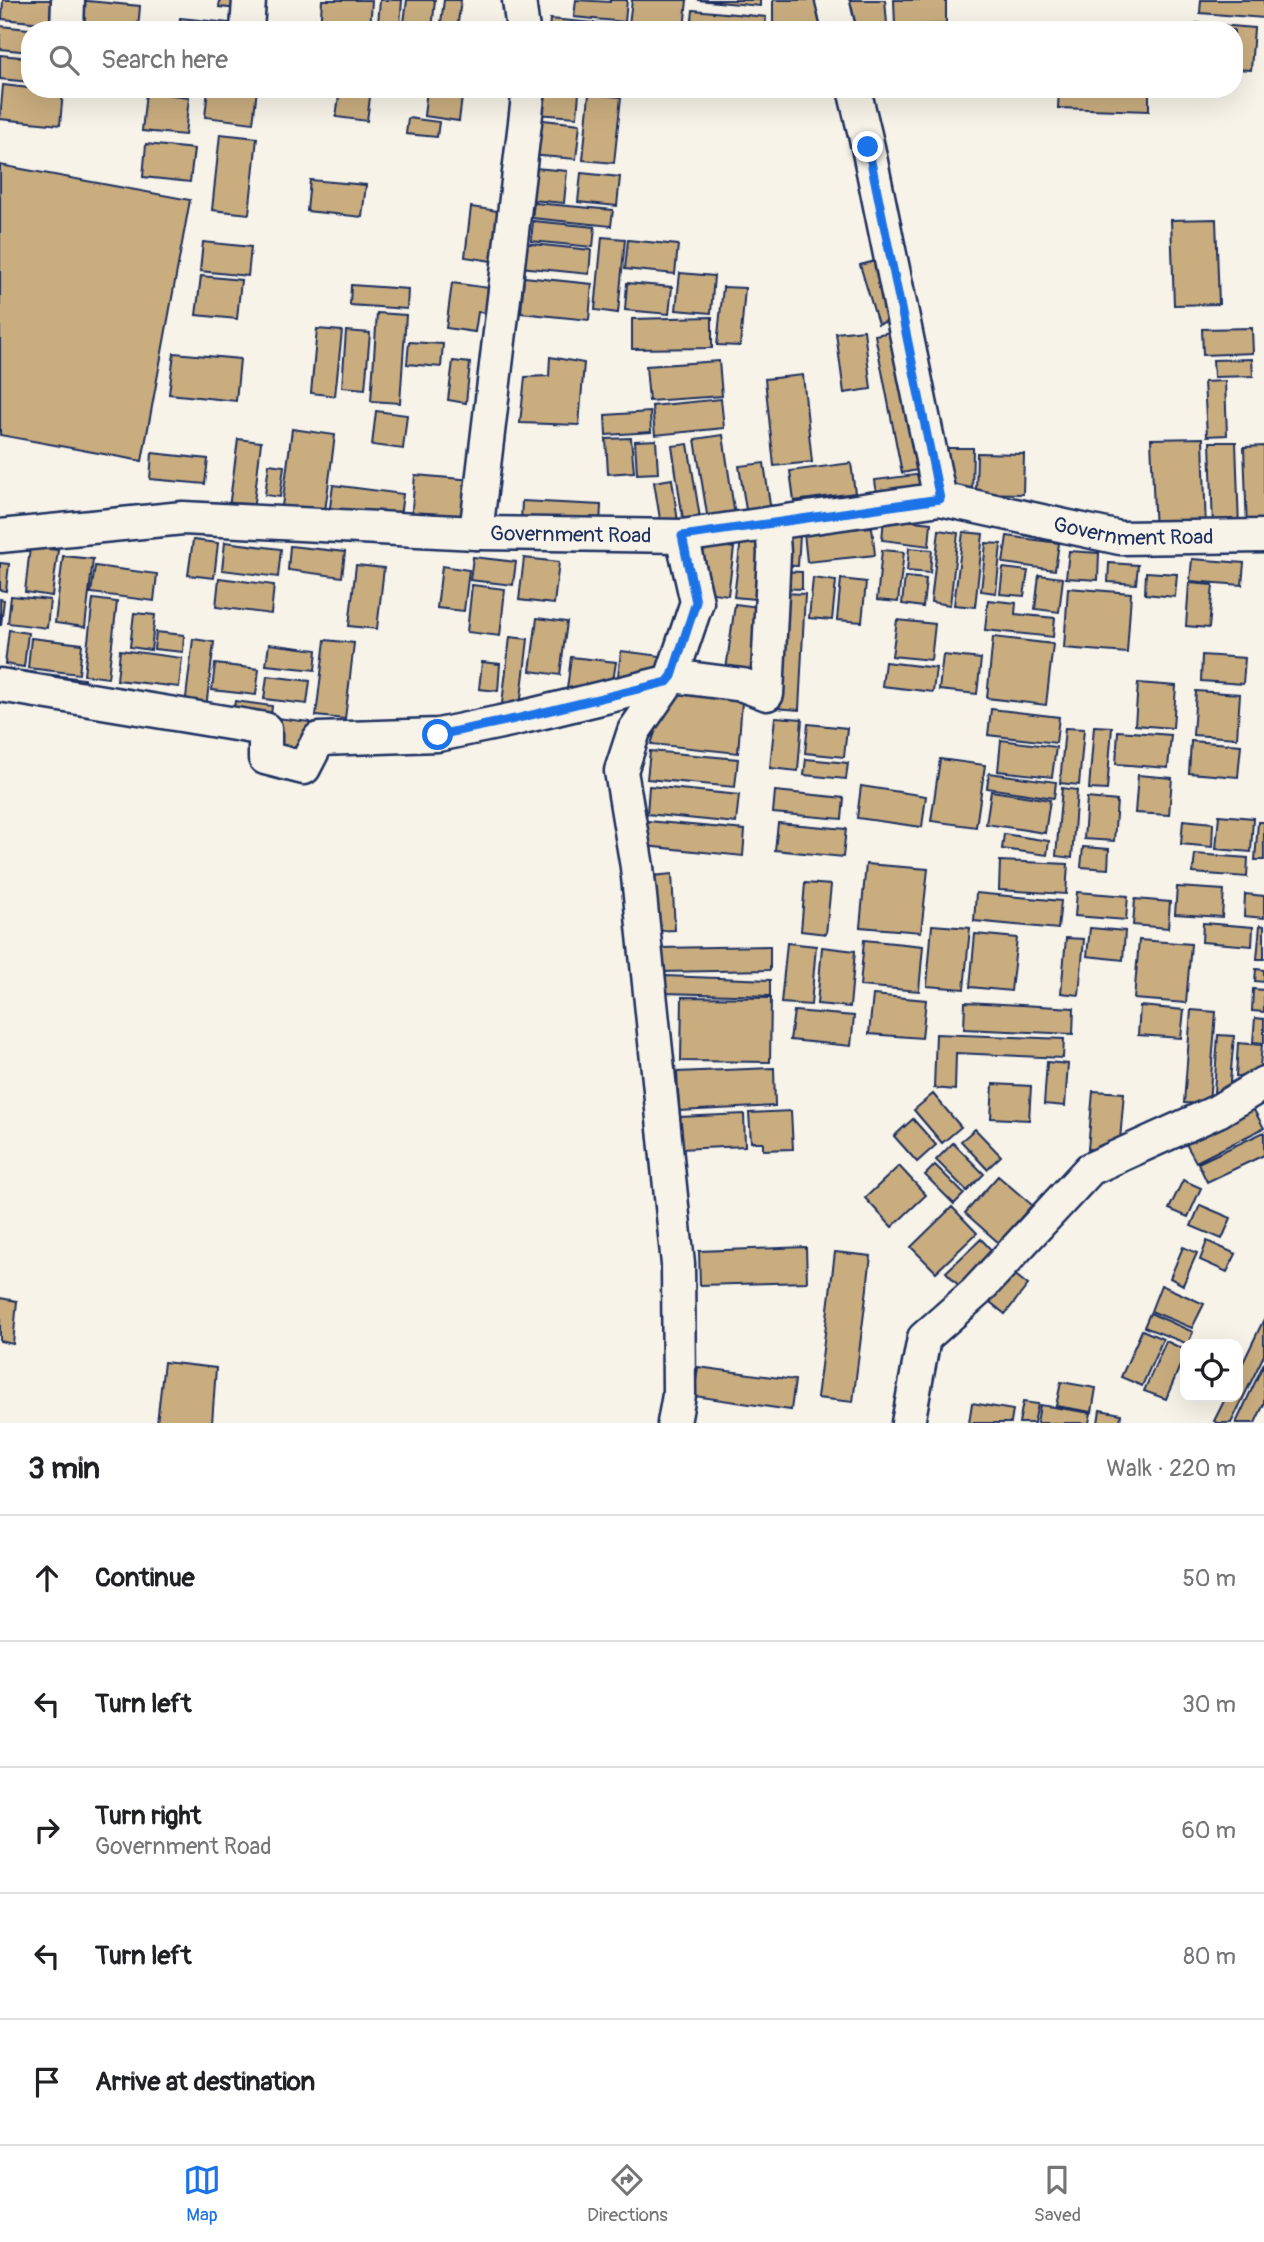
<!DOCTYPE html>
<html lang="en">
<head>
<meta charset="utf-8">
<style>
  body { margin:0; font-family:Pangolin,sans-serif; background:#f2f2f2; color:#202124 }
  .controls { position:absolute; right:21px; bottom:21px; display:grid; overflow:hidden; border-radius:14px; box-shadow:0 7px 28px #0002 }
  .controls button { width:63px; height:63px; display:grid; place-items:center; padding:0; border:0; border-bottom:2px solid #e0e0e0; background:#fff; color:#202124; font:35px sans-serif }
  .stop { position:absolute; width:21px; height:21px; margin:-16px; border:5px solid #1a73e8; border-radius:50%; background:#fff }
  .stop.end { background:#1a73e8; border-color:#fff; box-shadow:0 2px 7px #0008 }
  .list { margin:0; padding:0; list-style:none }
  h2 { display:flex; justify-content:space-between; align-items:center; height:91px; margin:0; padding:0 28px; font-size:30px }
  h2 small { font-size:23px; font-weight:400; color:#757577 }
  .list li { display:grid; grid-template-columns:46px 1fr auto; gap:21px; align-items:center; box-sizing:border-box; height:126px; padding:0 28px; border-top:2px solid #e0e0e0 }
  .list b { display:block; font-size:26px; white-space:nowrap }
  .list p { margin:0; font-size:23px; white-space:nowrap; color:#757577 }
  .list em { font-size:23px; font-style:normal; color:#757577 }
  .icon { flex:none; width:38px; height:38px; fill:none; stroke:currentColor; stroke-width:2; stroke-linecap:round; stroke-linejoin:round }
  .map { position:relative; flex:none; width:1264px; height:1423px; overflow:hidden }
  .search { position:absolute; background:#fff; box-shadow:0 7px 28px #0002; left:21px; right:21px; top:21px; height:77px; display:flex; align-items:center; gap:18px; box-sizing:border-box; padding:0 24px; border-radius:28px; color:#757577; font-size:26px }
  .sheet { height:721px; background:#fff }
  nav { display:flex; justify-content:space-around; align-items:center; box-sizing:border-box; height:98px; border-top:2px solid #e0e0e0; background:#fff; font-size:19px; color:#757577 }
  nav a { display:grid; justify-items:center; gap:4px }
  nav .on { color:#1a73e8 }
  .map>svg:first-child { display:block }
  .building { fill:#c9ad7f; stroke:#1b2f5e; stroke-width:2 }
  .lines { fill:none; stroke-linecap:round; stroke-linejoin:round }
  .minor-casing { stroke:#1b2f5e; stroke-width:37 }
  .minor { stroke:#f7f3e8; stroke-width:32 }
  .route { stroke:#1a73e8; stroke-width:9 }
  .labels { text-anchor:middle; stroke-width:7; stroke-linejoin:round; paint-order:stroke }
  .street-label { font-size:21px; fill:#1b2f5e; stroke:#f7f3e8 }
</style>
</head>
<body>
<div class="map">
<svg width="1264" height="1423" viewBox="0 0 1264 1423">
  <rect width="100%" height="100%" fill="#f7f3e8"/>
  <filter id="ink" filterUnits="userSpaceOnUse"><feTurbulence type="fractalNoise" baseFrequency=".0143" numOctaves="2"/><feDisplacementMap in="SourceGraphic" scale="14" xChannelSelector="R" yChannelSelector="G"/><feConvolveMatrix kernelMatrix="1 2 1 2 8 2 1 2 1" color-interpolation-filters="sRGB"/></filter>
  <g filter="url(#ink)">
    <path class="building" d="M3 0H64L62 25 2 19Z
      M77 0 140 6 138 30H74Z
      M220 0H240L239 9 219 7Z
      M322 0H372L370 30H320Z
      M380 0H402L400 26 378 24Z
      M407 0H435L432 30H403Z
      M444 0H461L457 30H440Z
      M576 0 610 2V0H627L625 22 574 17Z
      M632 0H687L684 29 629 24Z
      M697 0H760V6Z
      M773 0H820L824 30H773Z
      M841 0H885L887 24 843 28Z
      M894 0H946V24L895 26Z
      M1201 0H1264V18L1200 13Z
      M693 10 766 17 765 30H691Z
      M180 18 228 23 227 30H179Z
      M550 19 627 26V30H549Z
      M1196 23 1254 28 1251 70 1234 69V30H1196Z
      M0 26 38 30H30V52L0 49Z
      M0 55 30 58V82L0 79Z
      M3 85 63 92 60 125 0 119Z
      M208 89H257L253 123 205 117Z
      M340 89H371L367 121 336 117Z
      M427 89H463L459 121 424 116Z
      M538 89 579 93 577 117 536 114Z
      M573 89H649L648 96Z
      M661 89H688L687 96 660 93Z
      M1059 89H1149V111L1058 108Z
      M146 92 189 97 185 135 142 131Z
      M589 94 621 97 614 163 583 160Z
      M408 118 439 122 437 137 406 134Z
      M534 119 580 124 576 159 530 155Z
      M220 134 257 138 249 214 212 210Z
      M146 144 194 149 190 182 143 177Z
      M0 165 190 200 142 461 0 435Z
      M535 168 567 171 564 203 532 200Z
      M581 173 620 177 617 206 578 202Z
      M310 180 366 185 362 217 307 211Z
      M534 203 613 210 611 226 532 218Z
      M471 207 505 212 499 262 465 257Z
      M1216 219 1219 304 1174 305 1171 220Z
      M533 221 595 227 593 247 531 241Z
      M602 237 625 239 618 313 595 310Z
      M628 240 678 245 675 274 625 269Z
      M203 242 251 247 248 276 200 271Z
      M522 243 591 250 589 274 520 267Z
      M879 260 896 319 878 324 860 265Z
      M680 273 714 276 711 313 676 310Z
      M201 276 241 280 237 319 196 315Z
      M524 277 592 284 589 320 521 313Z
      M452 283 497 289 494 314 478 312 475 332 446 328Z
      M627 283 672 287 669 314 625 310Z
      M351 285 408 289 407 309 350 305Z
      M723 287 745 288 740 346 717 345Z
      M377 313 406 315 400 403 371 401Z
      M712 317V348L632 349V319Z
      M1252 328 1253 353 1203 355 1202 329Z
      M317 329 342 331 335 396 311 393Z
      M864 330 871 389 844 393 836 333Z
      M901 330 927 468 902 473 875 335Z
      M346 331 370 333 365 389 342 387Z
      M409 342 443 344 441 367 407 364Z
      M174 353 240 359 236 401 169 394Z
      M550 357 584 363 579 425 520 423 525 377 549 376Z
      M1252 359 1253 376 1214 377 1213 360Z
      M453 361 470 363 466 403 448 400Z
      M719 361 722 396 649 401 646 366Z
      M803 375 812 462 774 466 765 379Z
      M1225 381 1227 435 1207 436 1204 382Z
      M721 399 724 428 655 435 652 406Z
      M376 411 407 415 403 449 372 445Z
      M650 412 651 432 606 435 605 415Z
      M292 429 335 435 324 519 281 514Z
      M723 435 736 523 709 527 695 439Z
      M631 438 634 472 608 474 606 439Z
      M1203 438 1206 532 1155 534 1151 439Z
      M238 439 261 442 253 511 229 508Z
      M656 440 658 473 637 474 635 441Z
      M1210 442H1236L1239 528H1213Z
      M688 444 701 524 684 526 672 446Z
      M1264 446V529H1247L1244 447Z
      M946 448H973L972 495 945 494Z
      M152 453 208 459 205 484 150 479Z
      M977 453 1024 454 1023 494 976 493Z
      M764 463 771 512 747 516 739 466Z
      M851 463 855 493 794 501 790 471Z
      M269 464 284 466 280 497 265 495Z
      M931 473 933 496 878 504 875 480Z
      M415 475 473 480 469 525 411 520Z
      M672 479 678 522 661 525 654 482Z
      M333 485 403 494 399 524 329 515Z
      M522 501 601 505 600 526 521 522Z
      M884 518 931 523 929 546 882 540Z
      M872 527 875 555 807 562 804 533Z
      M939 530 958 533 950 605 931 602Z
      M963 532 983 534 975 607 954 605Z
      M777 534 800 535 798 566 775 565Z
      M1007 536 1059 543 1055 570 1003 563Z
      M741 539 772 543 765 600 734 597Z
      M193 540 218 543 214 578 188 575Z
      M225 542 281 549 278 577 222 570Z
      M703 543 734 548 728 595 697 591Z
      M986 543 1001 544 996 593 981 591Z
      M290 546 345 552 342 577 288 570Z
      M30 547 58 550 52 596 25 592Z
      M909 548 932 550 930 573 907 571Z
      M882 550 904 552 898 602 877 600Z
      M1069 551 1099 553 1098 580 1066 578Z
      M63 556 93 559 85 627 55 623Z
      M473 557 516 562 513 585 470 580Z
      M524 558 559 562 554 604 519 600Z
      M1192 559 1244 563 1242 585 1190 581Z
      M0 563 9 564 6 591 0 590Z
      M1109 563 1138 565 1136 584 1108 582Z
      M356 565 384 568 377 629 349 626Z
      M95 566 157 574 154 601 91 593Z
      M442 566 469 570 464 611 437 608Z
      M1003 568 1028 571 1024 596 1000 594Z
      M776 571 802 572V589L775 588Z
      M1146 572 1177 574 1175 597 1145 594Z
      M1039 575 1063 578 1059 612 1035 609Z
      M905 577 926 579 923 607 902 604Z
      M219 578 274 585 271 614 216 607Z
      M813 578 836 581 832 620 809 618Z
      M841 579 866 582 862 622 837 620Z
      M1189 583 1213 585 1209 628 1186 626Z
      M472 585 505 589 500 636 467 632Z
      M1068 588 1131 593 1127 653 1064 648Z
      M781 593 805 594 799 710 776 708Z
      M11 596 50 600 47 628 8 623Z
      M0 599 4 600 1 625H0Z
      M93 599 117 602 108 678 84 675Z
      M988 600 1016 603 1015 614 1055 618 1053 637 985 630Z
      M735 604 767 608 757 681 725 677Z
      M134 613 155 615 151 650 130 647Z
      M537 618 567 622 560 675 530 671Z
      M897 620 935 624 931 660 892 656Z
      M9 630 28 633 24 667 5 664Z
      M156 632 184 635 183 652 154 649Z
      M510 637 528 639 520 707 502 704Z
      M993 637 1053 644 1046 705 987 698Z
      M31 638 82 644 79 674 28 668Z
      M193 639 214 642 206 708 185 706Z
      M325 640 354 643 345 719 316 716Z
      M269 644 317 650 315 670 266 665Z
      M120 650 182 658 179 687 117 680Z
      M621 651 661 656 657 680 618 676Z
      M943 655 981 659 977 694 939 690Z
      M1202 655 1245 658 1243 684 1201 681Z
      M571 657 616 662 611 694 567 689Z
      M482 662 500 664 498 691 479 689Z
      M885 662 936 668 933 692 882 686Z
      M215 664 259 669 256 695 212 690Z
      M23 671 84 679 82 690 22 683Z
      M267 676 310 681 307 704 264 699Z
      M1138 683 1176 686 1173 728 1135 725Z
      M671 686 743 689 738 753 651 744Z
      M1196 691 1240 694 1237 738 1193 735Z
      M235 701 272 706 270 724 232 720Z
      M991 709 1059 717 1056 743 988 735Z
      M775 717 802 719 798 771 770 768Z
      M277 718 310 722 305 759 273 756Z
      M808 724 847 728 844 757 805 753Z
      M1094 726 1112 727 1107 790 1089 789Z
      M1065 728 1084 729 1079 785 1060 783Z
      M1118 731 1171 735 1168 768 1116 764Z
      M1001 740 1056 747 1052 777 998 771Z
      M1191 741 1241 745 1238 777 1189 773Z
      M650 751 738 759 735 787 647 779Z
      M806 759 848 763 846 779 804 775Z
      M940 759 985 765 976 827 931 821Z
      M989 773 1056 782 1054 798 987 788Z
      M1138 775 1172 778 1169 815 1135 813Z
      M649 786 739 795 736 823 647 814Z
      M861 786 926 796 922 827 857 818Z
      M1062 788 1077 790 1072 858 1056 856Z
      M775 791 844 798 842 819 773 813Z
      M991 791 1050 800 1045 833 986 824Z
      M1087 798 1117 801 1114 841 1084 839Z
      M1219 815 1253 818 1251 852 1216 849Z
      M1183 820 1213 823 1212 847 1181 844Z
      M647 821 745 830 743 856 645 846Z
      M1258 822H1264V860H1255Z
      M778 823 846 829 843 857 775 850Z
      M1004 834 1049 841 1047 855 1002 849Z
      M1083 847 1109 849 1108 869 1081 867Z
      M1195 854 1248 858 1247 877 1193 873Z
      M1000 861 1068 864 1066 894 999 890Z
      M866 864 928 869 921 932 860 927Z
      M672 874 675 930 655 931 652 876Z
      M805 883 831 885 826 934 801 931Z
      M1177 887 1224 890 1222 917 1175 914Z
      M1077 892 1128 896 1126 920 1075 916Z
      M976 893 1061 901 1058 929 974 921Z
      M1245 894 1264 896V918L1244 916Z
      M1135 899 1170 902 1168 928 1133 925Z
      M1203 923 1253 927 1252 946 1202 942Z
      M932 925 970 928 964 989 927 986Z
      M1260 925 1264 926V959H1257Z
      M1090 928 1125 931 1123 960 1087 956Z
      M975 934 1017 938 1011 991 970 987Z
      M1066 938 1084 939 1079 995 1061 993Z
      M864 940 923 946 919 991 860 986Z
      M1139 940 1191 944 1186 1003 1134 999Z
      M787 943 816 946 811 1005 781 1003Z
      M770 946V970L661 972 660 948Z
      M822 947 855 951 850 1007 817 1004Z
      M1256 969 1264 970V982L1255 981Z
      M665 976 770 980V996L664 993Z
      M1253 989 1264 990V1012L1252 1011Z
      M873 995 926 1000 922 1038 869 1034Z
      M682 997 771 998 770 1062 681 1061Z
      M965 1002 1074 1008 1073 1034 964 1029Z
      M1140 1006 1184 1010 1181 1038 1138 1035Z
      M1191 1010 1216 1012 1209 1104 1184 1103Z
      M794 1011 854 1016 851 1046 790 1040Z
      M1255 1018 1264 1019V1043L1253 1042Z
      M936 1034 1064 1039 1063 1058 956 1053 955 1090 934 1088Z
      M1218 1035 1234 1036 1229 1093 1214 1092Z
      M1238 1043 1262 1045 1259 1077 1236 1076Z
      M1047 1062 1068 1064 1065 1106 1044 1104Z
      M774 1068 775 1106 679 1111 677 1072Z
      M993 1084 1031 1086 1029 1120 991 1118Z
      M1093 1091 1124 1093 1119 1152 1088 1149Z
      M933 1094 961 1127 942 1143 914 1110Z
      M1254 1110 1264 1128 1196 1162 1186 1144Z
      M791 1111 793 1149 763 1150V1142H751L749 1113Z
      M744 1114 745 1146 680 1149 679 1117Z
      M913 1119 936 1145 917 1162 894 1136Z
      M975 1129 1001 1156 987 1169 961 1141Z
      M1264 1132V1155L1207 1182 1198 1163Z
      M953 1143 984 1174 967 1191 936 1160Z
      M935 1165 964 1194 954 1204 925 1175Z
      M899 1166 926 1195 892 1227 865 1198Z
      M998 1176 1032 1205 999 1243 965 1213Z
      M1183 1180 1201 1188 1188 1217 1169 1209Z
      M1200 1205 1231 1218 1222 1239 1191 1226Z
      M952 1207 977 1233 936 1272 911 1247Z
      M981 1239 995 1254 960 1287 946 1272Z
      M1207 1241 1236 1254 1227 1272 1200 1260Z
      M806 1247 807 1282 700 1285 699 1251Z
      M1183 1247 1197 1253 1183 1285 1170 1278Z
      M835 1252 871 1256 853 1402 817 1398Z
      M1003 1265 1028 1285 1005 1314 980 1294Z
      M1161 1285 1204 1304 1192 1328 1151 1311Z
      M0 1298 17 1301 13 1344 0 1341Z
      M1150 1313 1193 1332 1188 1344 1144 1327Z
      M1264 1319V1355L1231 1423H1218L1214 1421 1226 1397H1238V1373Z
      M1142 1330 1163 1339 1142 1386 1121 1377Z
      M1166 1341 1185 1350V1354L1166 1399 1144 1391Z
      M164 1362 216 1368 212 1423H157Z
      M1264 1363V1404L1255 1423H1236Z
      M698 1367 795 1380 791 1410 694 1396Z
      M1061 1382 1096 1388 1092 1412 1056 1406Z
      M1023 1402 1038 1404 1034 1423H1019Z
      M972 1403 1013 1410 1011 1423H969Z
      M1040 1405 1091 1413 1089 1423H1037Z
      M1100 1410 1121 1414 1120 1423H1098Z"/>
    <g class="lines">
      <defs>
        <g id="minor">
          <path d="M519 0 523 30"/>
          <path d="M832 0 839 30"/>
          <path d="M67 30 68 0"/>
          <path d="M247 30 249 0"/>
          <path d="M854 89 868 147 940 499"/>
          <path d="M476 533 529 89"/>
          <path id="s1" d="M0 536 183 518 476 533 682 536 940 499 1120 538 1264 536"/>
          <path d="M672 676 743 685 767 694 774 553 772 523"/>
          <path d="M0 685 265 729V758L304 768 319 739 438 735 515 719 667 682"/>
          <path d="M674 1423 679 1395 678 1264 637 867 621 771 634 731 672 676 697 602 682 536"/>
          <path d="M908 1423 924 1338 976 1292 1090 1169 1218 1111 1264 1083"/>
        </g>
      </defs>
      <use href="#minor" class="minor-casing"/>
      <use href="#minor" class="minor"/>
    </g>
  </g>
  <g class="lines" filter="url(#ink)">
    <path class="route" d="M438 735 515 719 667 682 672 676 696 602 682 536 940 499 868 147"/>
  </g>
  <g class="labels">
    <g class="street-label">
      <text dy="7" stroke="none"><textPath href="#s1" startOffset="1141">Government Road</textPath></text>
      <text dy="7" stroke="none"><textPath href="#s1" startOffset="572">Government Road</textPath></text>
    </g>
  </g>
</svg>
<div class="controls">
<button><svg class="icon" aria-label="locate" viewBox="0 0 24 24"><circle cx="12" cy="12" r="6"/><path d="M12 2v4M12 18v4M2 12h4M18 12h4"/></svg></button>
</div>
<div class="stop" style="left:438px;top:735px"></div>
<div class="stop end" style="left:868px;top:147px"></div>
<div class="search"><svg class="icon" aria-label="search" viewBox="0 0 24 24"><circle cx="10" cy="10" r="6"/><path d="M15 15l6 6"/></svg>Search here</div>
</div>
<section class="sheet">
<h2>3 min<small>Walk · 220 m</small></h2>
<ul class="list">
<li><svg class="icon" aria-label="ahead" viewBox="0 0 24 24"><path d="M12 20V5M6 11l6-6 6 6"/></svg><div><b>Continue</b></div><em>50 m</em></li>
<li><svg class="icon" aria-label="left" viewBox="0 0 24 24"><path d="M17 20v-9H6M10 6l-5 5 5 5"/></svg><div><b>Turn left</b></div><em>30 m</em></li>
<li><svg class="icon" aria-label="right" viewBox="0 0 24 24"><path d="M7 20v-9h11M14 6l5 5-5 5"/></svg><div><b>Turn right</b><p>Government Road</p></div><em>60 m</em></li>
<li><svg class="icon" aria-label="left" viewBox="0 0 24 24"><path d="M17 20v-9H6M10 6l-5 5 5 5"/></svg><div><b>Turn left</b></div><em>80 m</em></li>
<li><svg class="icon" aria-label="arrive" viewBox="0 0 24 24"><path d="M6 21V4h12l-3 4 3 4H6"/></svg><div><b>Arrive at destination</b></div></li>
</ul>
</section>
<nav>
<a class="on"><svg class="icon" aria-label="map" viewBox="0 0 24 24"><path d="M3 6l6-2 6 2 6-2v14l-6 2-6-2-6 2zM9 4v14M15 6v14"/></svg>Map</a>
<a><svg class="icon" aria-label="directions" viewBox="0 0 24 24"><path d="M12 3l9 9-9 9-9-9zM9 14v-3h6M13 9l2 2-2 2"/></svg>Directions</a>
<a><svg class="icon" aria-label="saved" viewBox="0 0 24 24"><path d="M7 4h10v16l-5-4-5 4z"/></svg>Saved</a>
</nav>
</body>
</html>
